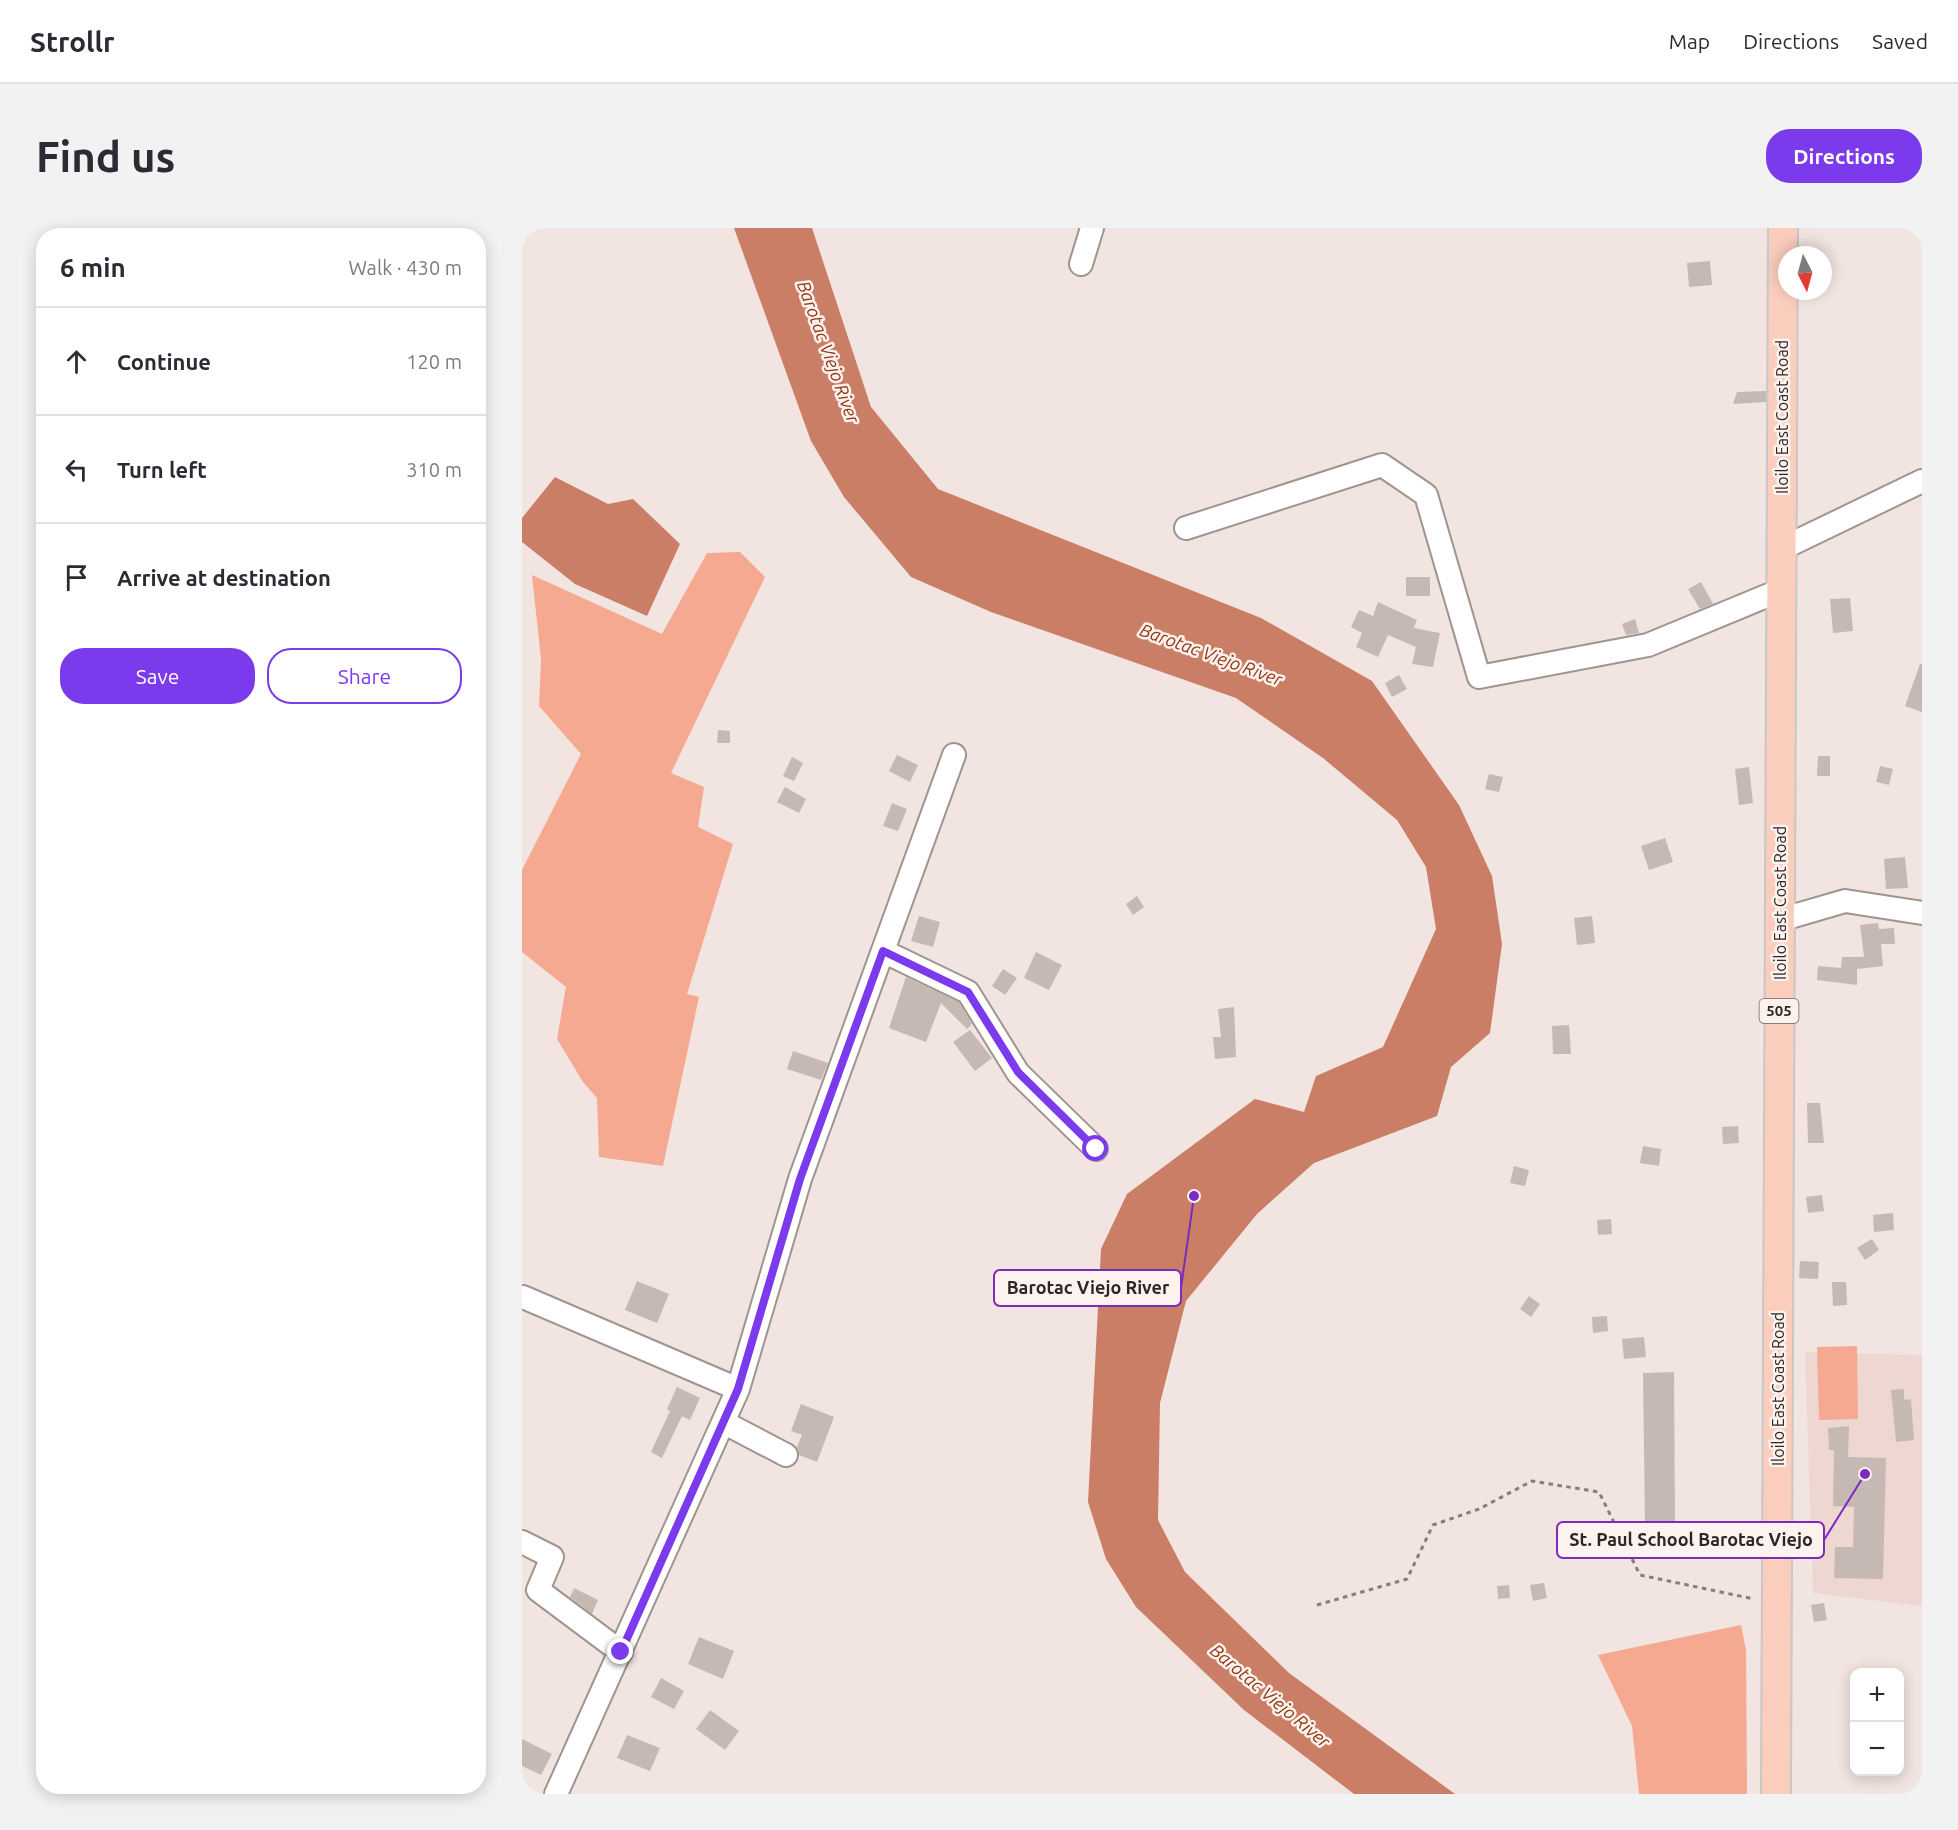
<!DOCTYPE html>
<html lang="en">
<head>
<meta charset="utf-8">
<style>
  body { margin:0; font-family:Ubuntu,sans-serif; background:#f2f2f3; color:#2b2b33 }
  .controls { position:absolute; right:18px; bottom:18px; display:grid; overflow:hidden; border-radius:12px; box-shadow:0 3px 15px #0003 }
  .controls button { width:54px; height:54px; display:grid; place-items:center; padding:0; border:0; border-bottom:2px solid #e1e1e2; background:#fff; color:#2b2b33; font:30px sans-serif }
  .compass { position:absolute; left:1256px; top:18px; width:54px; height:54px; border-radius:50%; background:#fff; box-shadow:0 3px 15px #0003; rotate:174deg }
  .stop { position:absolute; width:18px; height:18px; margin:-14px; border:4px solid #7c3aed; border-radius:50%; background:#fff }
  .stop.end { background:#7c3aed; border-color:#fff; box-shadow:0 2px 6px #0008 }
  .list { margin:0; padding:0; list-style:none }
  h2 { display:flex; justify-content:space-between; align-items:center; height:78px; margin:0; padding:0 24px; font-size:26px }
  h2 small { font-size:20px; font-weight:400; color:#7c7c81 }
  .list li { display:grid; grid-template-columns:39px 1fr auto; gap:18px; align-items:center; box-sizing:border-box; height:108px; padding:0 24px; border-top:2px solid #e1e1e2 }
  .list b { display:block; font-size:22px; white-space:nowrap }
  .list em { font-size:20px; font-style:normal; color:#7c7c81 }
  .actions { display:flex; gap:12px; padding:18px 24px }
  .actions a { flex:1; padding:14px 0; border:2px solid #7c3aed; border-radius:24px; text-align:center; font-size:21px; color:#7c3aed }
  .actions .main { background:#7c3aed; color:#fff }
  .icon { flex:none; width:33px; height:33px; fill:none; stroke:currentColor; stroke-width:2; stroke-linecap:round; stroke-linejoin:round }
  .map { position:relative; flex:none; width:1400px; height:1566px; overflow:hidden; border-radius:24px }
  header { display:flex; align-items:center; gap:36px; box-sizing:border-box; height:84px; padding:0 30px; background:#fff; border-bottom:2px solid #e1e1e2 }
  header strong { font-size:28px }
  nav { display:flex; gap:33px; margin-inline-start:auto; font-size:21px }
  .intro { display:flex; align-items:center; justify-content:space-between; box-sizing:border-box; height:144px; padding:0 36px }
  h1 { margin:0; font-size:42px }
  .button { padding:15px 27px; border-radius:24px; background:#7c3aed; color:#fff; font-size:21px; font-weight:700 }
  main { display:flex; gap:36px; padding:0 36px }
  aside { flex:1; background:#fff; border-radius:24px; box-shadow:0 3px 15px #0003 }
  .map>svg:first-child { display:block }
  .built { fill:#edd7d0 }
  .green { fill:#f5a990 }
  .water { fill:#c97e65 }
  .building { fill:#c6b9b4 }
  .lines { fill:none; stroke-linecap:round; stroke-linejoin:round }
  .minor-casing { stroke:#a0948f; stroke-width:26 }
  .major-casing { stroke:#c8c7c6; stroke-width:32 }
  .path { stroke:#877e7b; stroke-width:3; stroke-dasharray:4.5 4.5; stroke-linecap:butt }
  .minor { stroke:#fff; stroke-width:22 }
  .major { stroke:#fbcdbd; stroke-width:28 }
  .route { stroke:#7c3aed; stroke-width:8 }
  .labels { text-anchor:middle; stroke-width:5; stroke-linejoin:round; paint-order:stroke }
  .shield { fill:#fdf2ee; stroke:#6b6461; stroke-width:1.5 }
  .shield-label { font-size:15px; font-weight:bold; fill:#2c2725 }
  .street-label { font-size:16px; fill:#2c2725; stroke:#fdf2ee }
  .water-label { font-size:18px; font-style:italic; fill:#903613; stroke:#fdf2ee }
  .leader { fill:none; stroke:#7b2cbf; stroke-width:2 }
  .callout-dot { fill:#7b2cbf; stroke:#fdf2ee; stroke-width:2 }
  .callout { fill:#fdf2ee; stroke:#7b2cbf; stroke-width:2 }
  .callout-label { font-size:18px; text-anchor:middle; font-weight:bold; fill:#2c2725 }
</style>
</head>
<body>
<header>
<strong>Strollr</strong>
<nav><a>Map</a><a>Directions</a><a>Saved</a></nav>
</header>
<div class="intro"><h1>Find us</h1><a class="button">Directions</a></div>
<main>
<aside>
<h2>6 min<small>Walk · 430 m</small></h2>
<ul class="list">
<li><svg class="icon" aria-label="ahead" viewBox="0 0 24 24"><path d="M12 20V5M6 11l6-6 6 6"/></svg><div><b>Continue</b></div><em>120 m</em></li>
<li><svg class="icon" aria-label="left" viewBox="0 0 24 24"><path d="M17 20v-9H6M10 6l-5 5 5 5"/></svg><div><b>Turn left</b></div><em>310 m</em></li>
<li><svg class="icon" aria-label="arrive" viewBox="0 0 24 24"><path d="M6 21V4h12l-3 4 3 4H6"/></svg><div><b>Arrive at destination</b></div></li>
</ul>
<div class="actions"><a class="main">Save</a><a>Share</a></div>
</aside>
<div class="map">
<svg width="1400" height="1566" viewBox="0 0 1400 1566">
  <rect width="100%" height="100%" fill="#f2e4e0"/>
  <path class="built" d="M1283 1124 1400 1127V1378L1291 1365Z"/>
  <path class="green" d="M218 324 243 349 149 545 182 559 176 599 211 616 165 766 177 769 141 938 77 929 75 870 61 854 35 811 44 759 0 724V642L59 526 17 478 19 431 10 347 140 406 185 325Z
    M1335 1118 1336 1191 1297 1192 1295 1119Z
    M1219 1397 1224 1422 1225 1566H1117L1110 1498 1076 1427Z"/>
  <path class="water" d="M212 0H290L349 179 416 261 739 390 850 453 937 577 970 648 980 716 968 805 929 839 915 888 792 935 735 986 664 1073 638 1175 636 1292 663 1344 767 1445 933 1566H832L722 1482 614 1379 584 1331 566 1274 579 1021 605 966 733 871 782 884 794 848 861 819 914 701 904 639 875 592 801 530 714 470 469 384 389 349 322 269 289 213Z
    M33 249 86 276 111 271 158 316 125 388 53 356 0 314V290Z"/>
  <path class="building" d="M1188 33 1190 57 1167 59 1165 35Z
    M1244 163V174L1211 176 1215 164Z
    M884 349H908V368H884Z
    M1179 354 1191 376 1178 381 1166 361Z
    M1328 370 1331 403 1311 405 1308 371Z
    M856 374 895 392 892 400 918 405 911 439 890 436 894 419 866 407 856 429 834 419 840 405 829 399 837 382 851 388Z
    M1113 391 1117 405 1104 407 1100 396Z
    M1398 436H1400V484L1383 478Z
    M877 447 885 461 870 469 863 455Z
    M196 502 208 503V515H195Z
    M375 527 396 537 388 554 367 543Z
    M1296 528H1308V548H1295Z
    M270 529 281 535 272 553 261 548Z
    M1358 538 1371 541 1367 557 1354 554Z
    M1227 539 1231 575 1217 577 1213 541Z
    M967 546 981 549 977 564 963 561Z
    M263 559 284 571 277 585 255 574Z
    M370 575 385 581 376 603 361 598Z
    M1143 610 1151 634 1127 642 1119 618Z
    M1383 629 1386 660 1364 661 1362 631Z
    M615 668 622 679 611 687 604 676Z
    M397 688 418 694 411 719 389 713Z
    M1070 688 1073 715 1055 717 1052 690Z
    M1356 695 1357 701 1372 700 1373 716H1359L1361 738 1335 741V757L1295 752 1296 738 1319 740 1320 729H1342L1338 697Z
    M514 724 540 737 527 762 502 750Z
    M481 741 495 750 483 767 470 758Z
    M384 749 437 774 450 796 445 801 419 775 404 814 367 800Z
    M712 779 714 829 693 831 691 809H699L696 781Z
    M1047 797 1049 826H1031L1030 798Z
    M448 802 470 830 453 843 431 814Z
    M271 823 306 835 299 852 265 841Z
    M1285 875H1298L1302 915H1286Z
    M1216 898 1217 915 1201 916 1200 899Z
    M1121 918 1139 921 1137 938 1118 935Z
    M992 938 1007 942 1003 958 988 955Z
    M1300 967 1302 983 1286 985 1284 969Z
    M1371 985 1372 1002 1352 1004 1351 987Z
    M1089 991 1090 1006 1076 1007 1075 992Z
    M1350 1011 1357 1022 1343 1032 1335 1020Z
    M1278 1033 1297 1034 1296 1051 1277 1050Z
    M115 1053 147 1066 135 1095 103 1082Z
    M1310 1054H1324L1325 1077 1311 1078Z
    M1007 1068 1018 1076 1009 1089 998 1081Z
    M1085 1088 1086 1103 1071 1105 1070 1089Z
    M1122 1109 1124 1129 1102 1131 1100 1111Z
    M1152 1144 1153 1296 1123 1297 1121 1145Z
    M155 1159 178 1170 168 1192 160 1188 140 1230 129 1224 148 1183 145 1181Z
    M1382 1161V1172L1389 1171 1392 1212 1374 1214 1369 1162Z
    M279 1176 312 1189 295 1234 277 1227 275 1219 280 1207 269 1203Z
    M1327 1198 1326 1229 1364 1230 1361 1351 1312 1350 1313 1319H1331L1332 1279 1311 1278 1312 1222H1307L1306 1200Z
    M1022 1355 1025 1370 1011 1373 1008 1357Z
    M987 1357 988 1370 976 1371 975 1358Z
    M52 1360 76 1372 70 1386 48 1369Z
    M1302 1375 1305 1392 1292 1394 1289 1377Z
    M177 1409 212 1423 201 1451 166 1436Z
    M139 1450 162 1463 152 1481 129 1469Z
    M188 1482 217 1503 203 1522 174 1501Z
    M105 1507 138 1520 128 1543 95 1530Z
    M0 1511 30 1526 19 1547 0 1538Z"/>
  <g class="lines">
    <defs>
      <path id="minor" d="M559 36 570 0
        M664 300 860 237 904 267 957 449 1126 417 1259 362
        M1259 321 1400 253
        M1258 692 1323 673 1400 685
        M361 723 446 764 496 845 574 921
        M1 1069 216 1161
        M201 1194 264 1227
        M0 1314 30 1329 16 1362 99 1424
        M34 1566 216 1161 278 951 432 527"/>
      <path id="major" d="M1254 1566 1261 0"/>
    </defs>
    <use href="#minor" class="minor-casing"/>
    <use href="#major" class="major-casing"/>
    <path class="path" d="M795 1377 885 1351 911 1297 957 1281 1010 1253 1077 1264 1118 1347 1232 1371"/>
    <use href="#minor" class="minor"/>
    <use href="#major" class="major"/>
  </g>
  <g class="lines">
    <path class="route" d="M99 1424 216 1161 278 951 361 723 446 764 496 844 574 921"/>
  </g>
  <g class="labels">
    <rect class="shield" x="1237.5" y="771" width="39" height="24" rx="4.5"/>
    <g class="shield-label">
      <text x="1257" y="788">505</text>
    </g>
    <g class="street-label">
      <text transform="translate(1260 189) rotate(-90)" y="6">Iloilo East Coast Road</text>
      <text transform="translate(1258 675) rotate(-90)" y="6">Iloilo East Coast Road</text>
      <text transform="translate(1256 1161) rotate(-90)" y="6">Iloilo East Coast Road</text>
    </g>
    <g class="water-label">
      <text transform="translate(306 124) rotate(70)" y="6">Barotac Viejo River</text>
      <text transform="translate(689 427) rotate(20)" y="6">Barotac Viejo River</text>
      <text transform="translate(748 1468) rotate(40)" y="6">Barotac Viejo River</text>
    </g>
  </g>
  <path class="leader" d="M672 968L659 1060M1343 1246L1302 1312"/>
  <g class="callout-dot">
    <circle cx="672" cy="968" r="6"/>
    <circle cx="1343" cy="1246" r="6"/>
  </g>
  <g class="callout">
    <rect x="472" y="1042" width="187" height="36" rx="6"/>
    <rect x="1035" y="1294" width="267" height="36" rx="6"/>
  </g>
  <g class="callout-label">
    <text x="566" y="1066">Barotac Viejo River</text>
    <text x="1169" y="1318">St. Paul School Barotac Viejo</text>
  </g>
</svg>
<div class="controls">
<button>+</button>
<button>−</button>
</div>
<svg class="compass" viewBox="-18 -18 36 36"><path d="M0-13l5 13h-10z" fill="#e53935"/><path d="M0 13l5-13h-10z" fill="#7c7c81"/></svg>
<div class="stop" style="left:574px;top:921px"></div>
<div class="stop end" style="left:99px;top:1424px"></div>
</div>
</main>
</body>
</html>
